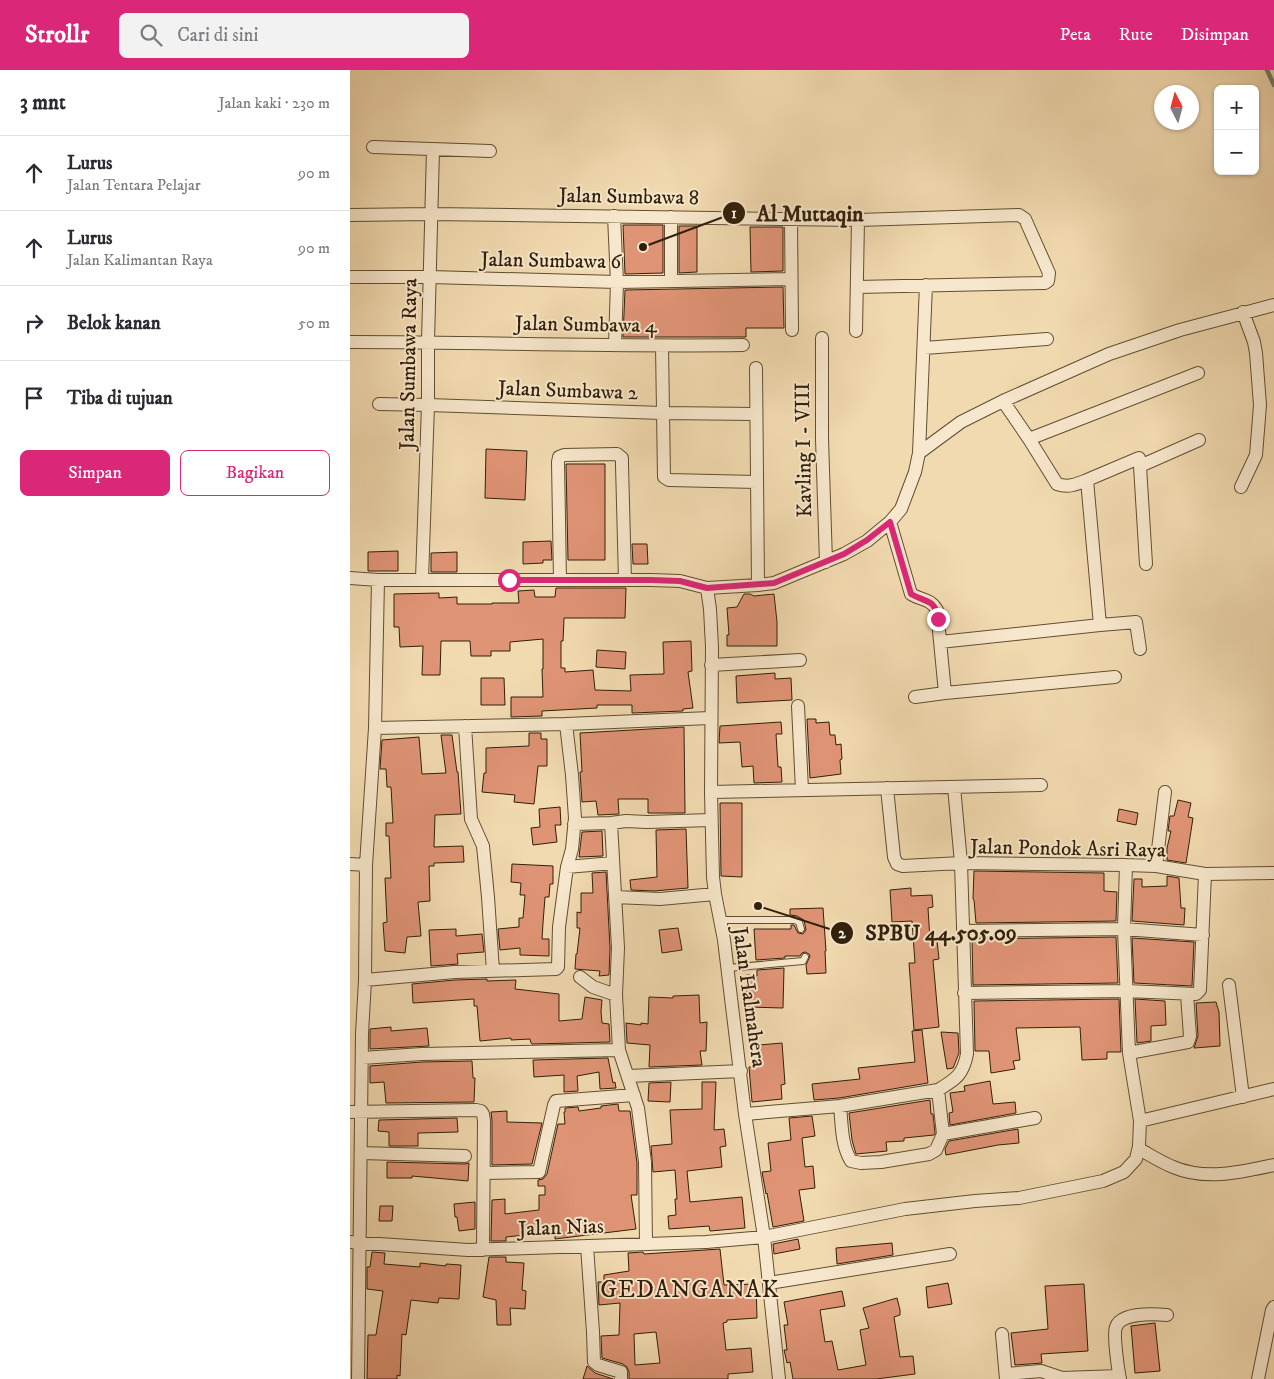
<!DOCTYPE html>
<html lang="id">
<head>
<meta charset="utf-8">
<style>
  body { margin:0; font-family:"IM FELL DW Pica",serif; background:#f2f2f3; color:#2b2b33 }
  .controls { position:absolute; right:15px; top:15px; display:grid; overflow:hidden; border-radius:8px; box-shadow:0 1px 4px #0004 }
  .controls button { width:45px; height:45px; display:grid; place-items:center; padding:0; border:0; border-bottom:1px solid #e1e1e2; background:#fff; color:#2b2b33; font:25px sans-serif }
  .compass { position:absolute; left:804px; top:15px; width:45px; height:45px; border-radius:50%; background:#fff; box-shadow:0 1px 4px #0004; rotate:354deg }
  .stop { position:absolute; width:15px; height:15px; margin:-11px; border:4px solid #db2777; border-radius:50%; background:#fff }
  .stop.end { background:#db2777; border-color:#fff; box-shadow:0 1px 5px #0008 }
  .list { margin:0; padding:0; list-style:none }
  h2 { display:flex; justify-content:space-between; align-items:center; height:65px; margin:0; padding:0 20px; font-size:21px }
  h2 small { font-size:16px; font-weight:400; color:#7c7c81 }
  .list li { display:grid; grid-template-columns:32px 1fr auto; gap:15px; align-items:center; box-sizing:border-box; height:75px; padding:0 20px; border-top:1px solid #e1e1e2 }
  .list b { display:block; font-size:19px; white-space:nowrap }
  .list p { margin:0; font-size:16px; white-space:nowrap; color:#7c7c81 }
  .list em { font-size:16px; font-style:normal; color:#7c7c81 }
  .actions { display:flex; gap:10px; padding:15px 20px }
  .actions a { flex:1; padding:11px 0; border:1px solid #db2777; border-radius:8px; text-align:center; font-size:18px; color:#db2777 }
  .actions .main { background:#db2777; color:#fff }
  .icon { flex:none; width:28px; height:28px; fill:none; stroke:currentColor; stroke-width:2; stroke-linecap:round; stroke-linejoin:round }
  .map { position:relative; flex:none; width:924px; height:1309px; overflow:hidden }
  header { display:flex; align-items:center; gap:30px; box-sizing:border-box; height:70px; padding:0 25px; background:#db2777; color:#fff }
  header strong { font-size:24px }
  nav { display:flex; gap:28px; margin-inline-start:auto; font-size:18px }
  .search { width:350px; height:45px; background:#f2f2f3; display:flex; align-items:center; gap:12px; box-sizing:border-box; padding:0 18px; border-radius:8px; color:#7c7c81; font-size:19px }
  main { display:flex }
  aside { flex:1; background:#fff }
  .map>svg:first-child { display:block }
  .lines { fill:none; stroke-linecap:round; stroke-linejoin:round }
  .stream { stroke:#717d6a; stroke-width:4.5 }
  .building { fill:#e09476; stroke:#311f09; fill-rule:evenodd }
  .lane-casing { stroke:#614e33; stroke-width:8 }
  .street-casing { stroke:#614e33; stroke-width:14 }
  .lane { stroke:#f7e7cc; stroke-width:6 }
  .street { stroke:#f7e7cc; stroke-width:12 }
  .route { stroke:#db2777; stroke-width:6 }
  .labels { text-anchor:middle; stroke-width:4; stroke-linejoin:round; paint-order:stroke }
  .street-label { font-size:21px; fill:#311f09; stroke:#f7e7cc }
  .quarter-label { font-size:24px; letter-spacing:1px; fill:#311f09; stroke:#f7e7cc }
  .leader { fill:none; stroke:#311f09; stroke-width:2 }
  .callout-dot { fill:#311f09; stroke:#f7e7cc; stroke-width:2 }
  .mark-label { font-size:15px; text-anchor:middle; font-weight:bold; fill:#fff }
  .callout-label { font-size:22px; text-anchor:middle; font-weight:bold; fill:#311f09; stroke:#f7e7cc; stroke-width:4; stroke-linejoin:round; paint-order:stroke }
</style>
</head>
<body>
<header>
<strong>Strollr</strong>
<div class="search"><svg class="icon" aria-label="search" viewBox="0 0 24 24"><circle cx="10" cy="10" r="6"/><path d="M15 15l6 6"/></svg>Cari di sini</div>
<nav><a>Peta</a><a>Rute</a><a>Disimpan</a></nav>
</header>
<main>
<aside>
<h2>3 mnt<small>Jalan kaki · 230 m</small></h2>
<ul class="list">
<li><svg class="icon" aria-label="ahead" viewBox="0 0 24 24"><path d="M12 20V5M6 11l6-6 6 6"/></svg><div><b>Lurus</b><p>Jalan Tentara Pelajar</p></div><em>90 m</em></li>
<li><svg class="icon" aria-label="ahead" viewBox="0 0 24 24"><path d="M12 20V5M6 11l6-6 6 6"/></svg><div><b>Lurus</b><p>Jalan Kalimantan Raya</p></div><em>90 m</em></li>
<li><svg class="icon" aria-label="right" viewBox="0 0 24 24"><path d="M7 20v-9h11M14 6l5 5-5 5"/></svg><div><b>Belok kanan</b></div><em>50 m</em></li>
<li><svg class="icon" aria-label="arrive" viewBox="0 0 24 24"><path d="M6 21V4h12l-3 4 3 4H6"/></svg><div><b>Tiba di tujuan</b></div></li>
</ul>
<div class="actions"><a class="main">Simpan</a><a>Bagikan</a></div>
</aside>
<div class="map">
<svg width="924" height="1309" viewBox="0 0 924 1309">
  <rect width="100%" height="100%" fill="#f2dab0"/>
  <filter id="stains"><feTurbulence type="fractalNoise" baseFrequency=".004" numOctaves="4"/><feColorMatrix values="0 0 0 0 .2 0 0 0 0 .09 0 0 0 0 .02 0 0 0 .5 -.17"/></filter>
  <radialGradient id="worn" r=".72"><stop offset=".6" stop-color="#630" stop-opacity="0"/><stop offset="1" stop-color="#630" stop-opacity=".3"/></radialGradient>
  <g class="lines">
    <path class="stream" d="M917 0 924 15"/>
  </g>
  <path class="building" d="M273 155H313V203L275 204Z
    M329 156H347V202L329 203Z
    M400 157H433V201L401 202Z
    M433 217 434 258H396V267H273L275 220Z
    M136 379 177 381 175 430 135 428Z
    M216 394H255V490H218Z
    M201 471 202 490H193V493L173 494V472Z
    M282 474H297L298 494H283Z
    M48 481V501H18V482Z
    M107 482V502H81V483Z
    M206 518H276L275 548H214L213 571H211V598H215V602L243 600 245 620 281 621 280 605 314 604 313 572 341 571 342 601 338 602 343 638 333 639V641L282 643V635H247V638L192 641V646L161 647V627H193L192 599H193V569L160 572V581H141V586H121L120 571H91L90 605H72L73 576 50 577 49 557H44V524L89 523V528L107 527V534H142V533H169L168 521 184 520 185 527H205Z
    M394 524H400L404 526 424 524 427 552V576H377V565H379L377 538 387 537Z
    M247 580 276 582 275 599 246 597Z
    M425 603V609L441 608 442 630 387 633 386 606Z
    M131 608H154L155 635H131Z
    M457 649H466V653L479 652 480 665H485L486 675 491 674 492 689 490 690 491 704 460 708Z
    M431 652 432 664H426L428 697H431L432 712 404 713 403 696 392 697 390 672 369 673 370 656Z
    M334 657 335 743H298V729H268L269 744 248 745 246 731 232 732 230 702H232L230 663Z
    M179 663H191V669H197V696H188L184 734 164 732 165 725 132 722 134 703H136V678L179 676Z
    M91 665H102L107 702H108L111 744 85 745 84 777 113 776 114 792 84 793V796H79L80 831 68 832 71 866 57 867 55 883 35 881 33 853 37 852 35 808H41L39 766H36V753H43L41 717H37L36 699H30L32 670 69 667 72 704 96 703Z
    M828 730 841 733 838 747 843 748 836 793 817 790V778L821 761H818L820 746H824Z
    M370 733H392V807L371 806Z
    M210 737 211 755H205L207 772 183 775 181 758 190 757 189 739Z
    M769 739 788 743 786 755 767 751Z
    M336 759 338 818 304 821 281 820 280 810 307 807 306 760Z
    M252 761 253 786 229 787 232 762Z
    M162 794 203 796V814H200L199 827H195L193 853 192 869H199V886L170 885V878L150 880 148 859 169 857V848H173L175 825H170L171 813 161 812Z
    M624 801 754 803V821L767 822 766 851 626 853 624 830 623 829Z
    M256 802 260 878 259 905 249 906 250 901 225 899 226 884H227L230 858H227V842L231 843V823H243L242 803Z
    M817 806 829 808 831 838H835L834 855 782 851 784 809H792V817L817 816Z
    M561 818V826L582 825 583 837 578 838 580 870H587L589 889 583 890 589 957 564 960 559 893H565L562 851 542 852 540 820Z
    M473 838 476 881H475L476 903 457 904 456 895 460 886 459 884 455 882 452 883 450 886H435V888L406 890 404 859H441V855H444L448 863 453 864 456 860 454 850 447 846 440 845V839Z
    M328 858 332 880 312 883 309 860Z
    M106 859V866L132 864 134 882 107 884 108 894 81 896 79 860Z
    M766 867 768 913 623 915 622 869Z
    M782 868 844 872 842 916 784 913Z
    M434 898 433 938 396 937 397 905 407 906V900Z
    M137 909V911L166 910 165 919 209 924V951L232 949 235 927 252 930 251 941 252 953 259 954 260 972 182 974 181 973 180 969 161 970V968L130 971 127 936H124V929L63 933 62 914 105 910Z
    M349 925 350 953 357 952 356 981H350L352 995 299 997 300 975 277 973 276 953 291 955V953L298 954 299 927 323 928V926Z
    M769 929 771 982H757V989L732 990 730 957 666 958 670 990 663 991 665 999 641 1003 639 981H625L624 931Z
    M785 929 815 931 816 955 801 956V971L787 973Z
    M866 932 869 942 870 976 844 978 848 966 846 933Z
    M41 957V961L77 958 79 976 20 979V959Z
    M572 960 578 1013 489 1028 464 1030 462 1014 510 1009 508 998 565 992 562 961Z
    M591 962 608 963 609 983 603 998 597 999Z
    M432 973 435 1014 431 1015 432 1029 402 1032 399 997 411 996 409 975Z
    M258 988 263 1013 265 1012 266 1018 250 1019 249 1002 227 1006 228 1021 214 1022V1005L184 1007 183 990Z
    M122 991 123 1008H125L124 1032 36 1033 34 1012 20 1013V996L72 992Z
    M640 1011 643 1034 665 1032 666 1043 600 1055 599 1043 603 1042 600 1023 615 1021 614 1016Z
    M321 1012 320 1032 298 1031 299 1013Z
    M352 1012H366L364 1060 374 1059 376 1076 370 1077 372 1097 337 1101 340 1132 392 1127 395 1158 360 1161 359 1156 319 1159 318 1146 326 1145 325 1129H327L325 1100 303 1102 301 1076 322 1074 320 1040 352 1039Z
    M580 1030 581 1044H583L585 1063 584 1065 554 1068V1071L536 1072 537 1081 506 1084 502 1070 499 1043Z
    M268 1034 269 1041H280L287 1093V1125H281L286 1159 205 1169V1164L185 1166V1164L156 1167V1171H141L142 1130 155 1129V1144L189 1140V1125H195V1116H188V1110L193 1109 197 1104 208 1054H215L214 1042H215V1038L228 1037 229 1041 251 1038V1036Z
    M157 1041V1052L192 1053 182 1094 142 1095V1051L141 1042Z
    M462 1046 465 1066 452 1068 455 1097 463 1096 465 1118 449 1120 454 1151 423 1157 417 1123 416 1124 412 1102 421 1101 418 1073 441 1070 439 1048Z
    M107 1048 108 1062 68 1063V1076H39V1062L28 1061 29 1050Z
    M668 1059 669 1073 648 1075 596 1085 595 1079 599 1071Z
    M37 1092 115 1094 119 1093 118 1111 62 1106V1108H37Z
    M125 1132V1159L109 1161 107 1147H105L104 1134Z
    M30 1136H43L42 1151H29Z
    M448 1169 450 1179 424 1184 423 1174Z
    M542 1173 543 1185 487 1194 486 1178Z
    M370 1179 374 1215 406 1214 407 1248 377 1250V1252L373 1253 376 1280 401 1278 403 1302 378 1304V1309H279V1302L277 1297 273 1294 252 1288 251 1266 269 1265 270 1233 249 1235 248 1212H254V1205L279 1201 278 1183 293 1182 294 1184ZM306 1262 310 1293 285 1295 284 1264Z
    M22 1182 35 1183 34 1194 70 1197V1193L96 1196V1194L111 1195 109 1229 89 1228 88 1233 61 1230 56 1265 52 1264 50 1306 47 1305V1309H17L18 1265H26L33 1221 17 1219V1197H20Z
    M139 1187H156V1192L174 1193 172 1220 176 1221 175 1239 160 1238 161 1255H147L146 1230 133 1227Z
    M598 1213 602 1234 578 1238 576 1217Z
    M734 1214 738 1281 691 1284 692 1293 665 1295 661 1263 698 1259 695 1216Z
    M492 1221 495 1236 470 1240 475 1272 482 1271 488 1300 516 1295 510 1260 519 1258 513 1238 547 1228 550 1240V1245L544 1247 550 1287 563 1286 565 1304 526 1309H443L440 1292 437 1293 434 1280H437L434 1255H438L434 1232Z
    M805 1253 810 1301 785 1303 781 1256Z
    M237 1296 245 1303 263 1309H233Z"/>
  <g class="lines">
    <defs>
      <path id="lane" d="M370 850H445L449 852 451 859
        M378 898 453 891 455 887"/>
      <path id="street" d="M23 77 140 81
        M0 145 81 144 508 150 669 145 675 149 699 203 698 211 695 213 507 217
        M264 146 267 212 265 275
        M321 147V211
        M441 148 442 260
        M0 207H80L267 212 441 209
        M506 261 508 150
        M472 268V369L476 492
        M0 272C131 272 262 277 393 275
        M312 276 314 407 319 410 407 412
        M574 278 697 269
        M406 298 408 515
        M29 334 78 335 312 343 406 344
        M679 369 848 303
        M569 383 611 352 653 331 759 284 830 260 924 235
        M790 396 849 370
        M737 410 789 388 790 396 796 494
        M891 417 906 385 910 335 906 283 904 272 893 242
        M540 452 561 524C572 531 580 528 587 540L595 623 765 607
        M0 508 28 510H301L330 511 357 518 408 515 424 513 494 484 517 471 540 452 551 439 565 402 569 383 576 215
        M72 509 78 335V272L83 79
        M210 510 208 392 209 387 214 385 267 384 272 388V395L275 510
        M357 518 360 539 362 577 361 722 363 807 365 824 374 870 395 1044 414 1167 429 1309
        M750 555 786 552 790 579
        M590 572 750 555 737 410C727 414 719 418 707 414L679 369 653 331
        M361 595 450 590
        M565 627 595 623
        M448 636 452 720
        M115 656 121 749 133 776 138 827 143 901
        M25 658 216 654 360 648
        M537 718 544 787 547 794 553 796 611 793 604 717
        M361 722 691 715
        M261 753 268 878 266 925 269 980 288 1038 295 1092 296 1174
        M224 754 261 753 276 751 297 752 361 750
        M0 794 16 795
        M776 795 774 859 779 983 838 972 840 966 837 924
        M806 796 815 722
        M217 797 263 793
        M265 827 310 829 365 824
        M614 861 774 859 853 865
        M230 907 243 917 266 925
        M15 910 105 902 206 899 208 897 209 857 217 797 222 779 225 748 222 705 216 654
        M879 915 893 1027
        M614 923 777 921 846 924 850 920 855 804
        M12 988 72 984 269 980
        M278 1006 391 1001
        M490 1036C492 1054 491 1075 501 1091L511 1093 531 1092 579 1084 586 1080 593 1064 588 1020
        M0 1042 126 1040 131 1041 133 1044 134 1051 133 1180
        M395 1044 490 1036 588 1020C606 1009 613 1005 617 984L611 793 776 795 806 796 855 804 924 803
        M790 1051 924 1019
        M593 1064 685 1048
        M789 1079C800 1085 811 1092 823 1097 856 1111 891 1102 924 1095
        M11 1083 115 1086
        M135 1103 189 1102 204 1035 206 1031 284 1025
        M0 1172 118 1180 356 1172 414 1167 555 1139 625 1131 669 1128 753 1111 774 1102 786 1089 789 1076 790 1051 779 983
        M237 1176 243 1262 244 1292 248 1295 271 1302V1309
        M419 1213 600 1184
        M652 1264 656 1309
        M656 1304 691 1301 712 1308 769 1306
        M8 1309 12 964 15 910 16 795 25 658 28 510
        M770 1309C768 1299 763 1264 766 1257 771 1242 805 1244 817 1245
        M908 1309 922 1240 924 1237"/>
    </defs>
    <use href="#lane" class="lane-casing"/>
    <use href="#street" class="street-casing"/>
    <use href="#lane" class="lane"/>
    <use href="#street" class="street"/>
  </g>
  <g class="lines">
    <path class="route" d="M159 510H301L330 511 357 518 424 513 494 484 517 470 540 452 561 524C576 533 585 528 588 549"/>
  </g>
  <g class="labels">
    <g class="street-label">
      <text transform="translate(279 126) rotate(1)" y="7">Jalan Sumbawa 8</text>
      <text transform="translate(201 190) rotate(1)" y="7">Jalan Sumbawa 6</text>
      <text transform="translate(236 254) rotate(1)" y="7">Jalan Sumbawa 4</text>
      <text transform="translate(58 294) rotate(-89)" y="7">Jalan Sumbawa Raya</text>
      <text transform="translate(218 320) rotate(2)" y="7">Jalan Sumbawa 2</text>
      <text transform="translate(453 380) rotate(-91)" y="7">Kavling I - VIII</text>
      <text transform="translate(718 778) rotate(1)" y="7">Jalan Pondok Asri Raya</text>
      <text transform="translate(400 927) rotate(82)" y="7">Jalan Halmahera</text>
      <text transform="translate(211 1157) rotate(-2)" y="7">Jalan Nias</text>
    </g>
    <g class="quarter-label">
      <text x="340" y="1227">GEDANGANAK</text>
    </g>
  </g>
  <path class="leader" d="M293 177L384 143M408 836L492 863"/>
  <g class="callout-dot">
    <circle cx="293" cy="177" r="5"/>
    <circle cx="408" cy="836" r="5"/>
    <circle cx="384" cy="143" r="12"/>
    <circle cx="492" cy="863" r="12"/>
  </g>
  <g class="mark-label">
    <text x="384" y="148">1</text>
    <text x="492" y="868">2</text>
  </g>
  <g class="callout-label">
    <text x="460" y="151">Al Muttaqin</text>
    <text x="591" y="870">SPBU 44.505.09</text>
  </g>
  <rect width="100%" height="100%" filter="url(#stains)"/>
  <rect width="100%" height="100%" fill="url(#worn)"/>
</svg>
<div class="controls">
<button>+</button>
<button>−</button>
</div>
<svg class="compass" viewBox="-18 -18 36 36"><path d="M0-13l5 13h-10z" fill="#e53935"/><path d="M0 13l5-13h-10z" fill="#7c7c81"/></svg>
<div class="stop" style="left:159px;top:510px"></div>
<div class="stop end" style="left:588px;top:549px"></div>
</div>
</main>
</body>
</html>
